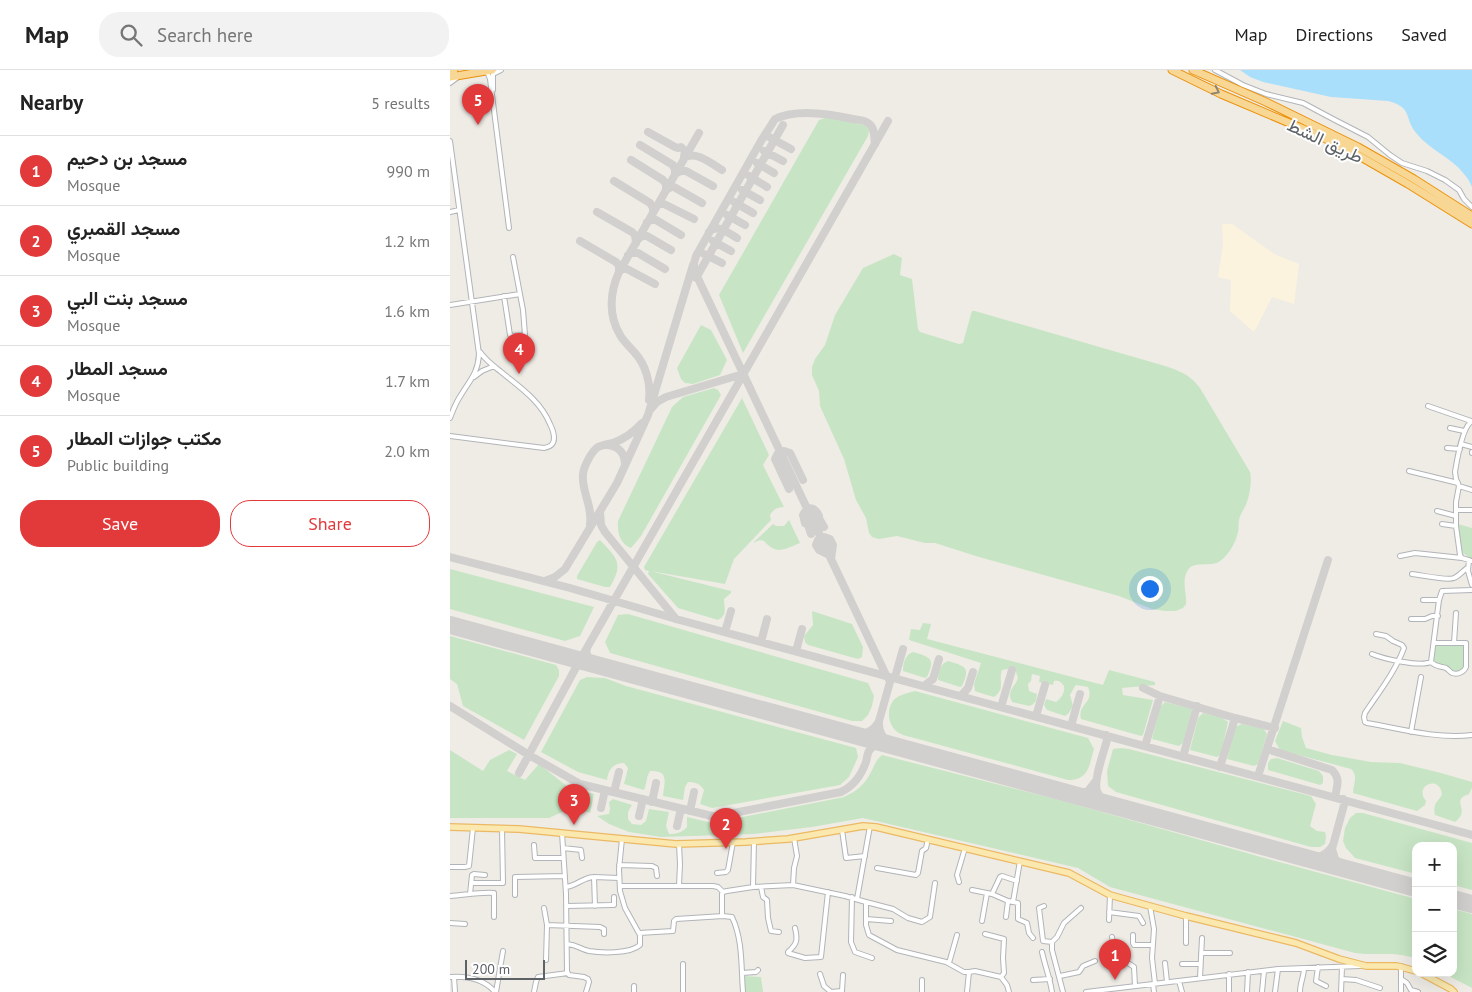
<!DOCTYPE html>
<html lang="en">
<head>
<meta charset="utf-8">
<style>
  body { margin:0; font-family:"PT Sans",Vazirmatn,sans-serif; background:#f2f2f2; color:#222 }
  .controls { position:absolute; right:15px; bottom:15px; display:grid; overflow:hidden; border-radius:10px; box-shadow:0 5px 20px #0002 }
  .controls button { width:45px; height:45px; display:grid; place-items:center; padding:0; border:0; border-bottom:1px solid #e0e0e0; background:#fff; color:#222; font:25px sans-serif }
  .scale { position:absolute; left:15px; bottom:12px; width:80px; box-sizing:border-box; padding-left:5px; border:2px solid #5d6266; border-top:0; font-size:14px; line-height:18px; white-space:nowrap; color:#5d6266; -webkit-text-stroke:4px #fff; paint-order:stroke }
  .you { position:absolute; left:699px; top:518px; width:18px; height:18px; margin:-12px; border:4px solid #fff; border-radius:50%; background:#1a73e8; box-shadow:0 0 0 8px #1a73e833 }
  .badge { display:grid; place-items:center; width:32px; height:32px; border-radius:50%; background:#e2393b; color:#fff; font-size:16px; font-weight:700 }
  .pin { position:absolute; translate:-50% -41px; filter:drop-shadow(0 1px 2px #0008) }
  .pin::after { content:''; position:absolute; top:26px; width:18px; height:15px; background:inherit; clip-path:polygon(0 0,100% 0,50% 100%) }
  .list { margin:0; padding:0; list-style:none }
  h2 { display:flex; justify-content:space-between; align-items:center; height:65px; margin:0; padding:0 20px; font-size:21px }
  h2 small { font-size:16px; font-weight:400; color:#767676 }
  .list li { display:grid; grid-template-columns:32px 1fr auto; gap:15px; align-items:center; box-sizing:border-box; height:70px; padding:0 20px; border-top:1px solid #e0e0e0 }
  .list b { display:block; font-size:19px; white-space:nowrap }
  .list p { margin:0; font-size:16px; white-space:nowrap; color:#767676 }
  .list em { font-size:16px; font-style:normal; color:#767676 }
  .actions { display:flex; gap:10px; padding:15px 20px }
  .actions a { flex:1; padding:11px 0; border:1px solid #e2393b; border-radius:20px; text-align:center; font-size:18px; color:#e2393b }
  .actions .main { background:#e2393b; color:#fff }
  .icon { flex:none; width:28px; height:28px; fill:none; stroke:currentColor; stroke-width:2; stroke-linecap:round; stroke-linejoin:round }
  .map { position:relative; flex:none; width:1022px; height:922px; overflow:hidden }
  header { display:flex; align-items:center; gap:30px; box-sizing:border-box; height:70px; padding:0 25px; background:#fff; border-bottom:1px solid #e0e0e0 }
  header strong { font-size:24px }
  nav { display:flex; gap:28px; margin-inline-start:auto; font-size:18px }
  .search { width:350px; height:45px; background:#f2f2f2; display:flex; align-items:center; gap:12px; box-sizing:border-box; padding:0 18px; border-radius:20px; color:#767676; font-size:19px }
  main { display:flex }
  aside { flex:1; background:#fff }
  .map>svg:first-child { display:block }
  .commercial { fill:#fcf3de }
  .green { fill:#c7e5c4 }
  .water { fill:#aadffb }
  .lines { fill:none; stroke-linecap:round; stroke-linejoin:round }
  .taxiway { stroke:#d2d0ce; stroke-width:8 }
  .runway { stroke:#d2d0ce; stroke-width:18 }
  .minor-casing { stroke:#b1b4b8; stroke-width:6 }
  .major-casing { stroke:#ebb963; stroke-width:8 }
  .highway-casing { stroke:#eb910a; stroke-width:9 }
  .minor { stroke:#fff; stroke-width:4 }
  .major { stroke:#fbe8af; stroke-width:5.5 }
  .highway { stroke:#f8d694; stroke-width:7 }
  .oneway { stroke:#8c8574 }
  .labels { text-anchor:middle; stroke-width:4; stroke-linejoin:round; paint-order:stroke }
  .street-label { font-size:18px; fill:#5d6266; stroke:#fff }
</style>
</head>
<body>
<header>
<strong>Map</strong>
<div class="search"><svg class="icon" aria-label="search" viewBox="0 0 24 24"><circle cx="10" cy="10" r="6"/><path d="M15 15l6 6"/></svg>Search here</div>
<nav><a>Map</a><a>Directions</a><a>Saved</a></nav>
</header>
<main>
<aside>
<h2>Nearby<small>5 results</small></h2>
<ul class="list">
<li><span class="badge">1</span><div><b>مسجد بن دحيم</b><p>Mosque</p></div><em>990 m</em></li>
<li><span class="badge">2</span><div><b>مسجد القمبري</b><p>Mosque</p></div><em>1.2 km</em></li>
<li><span class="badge">3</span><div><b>مسجد بنت البي</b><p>Mosque</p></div><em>1.6 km</em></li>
<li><span class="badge">4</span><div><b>مسجد المطار</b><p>Mosque</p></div><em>1.7 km</em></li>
<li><span class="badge">5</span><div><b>مكتب جوازات المطار</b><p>Public building</p></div><em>2.0 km</em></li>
</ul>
<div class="actions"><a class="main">Save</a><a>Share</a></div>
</aside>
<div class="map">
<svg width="1022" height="922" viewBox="0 0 1022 922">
  <rect width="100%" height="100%" fill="#efece6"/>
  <path class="commercial" d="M772 154H782L824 184 849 194 844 234 822 227 804 262 780 241 781 210 768 207 773 175Z"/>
  <path class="green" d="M378 47 415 55 419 60 418 66 293 283 269 225 369 50Z
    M444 184 452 188 450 205 462 209 468 259 470 262 509 274 513 273 521 244 522 241H525L715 296C732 302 739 304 750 318L800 402C802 410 800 424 797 432 795 438 790 444 789 450 788 454 789 458 788 462 786 472 779 485 770 491 761 498 744 490 738 500 731 510 737 523 736 534L733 538 726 541H715L702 539 669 526 529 487 485 473H475L447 466 429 469 422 467 419 463 416 448 406 430 394 389 370 336 369 321 362 305V297L365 289 375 275 385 245 413 198Z
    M251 255 261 260 277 290 270 305 243 314 235 313 231 309 227 298Z
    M264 318 268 320 271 325 191 466 181 478C170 474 167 462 168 451L222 337 233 327Z
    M292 328 319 385 313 395 334 437C327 437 324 439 320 445L321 450 284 489 275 514 200 501 281 521V523L274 529C274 538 278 545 268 550L228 538 198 504 199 501 195 500 194 497Z
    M339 450 350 473C333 480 327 485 314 471L310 470 303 473 323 454 326 456H334Z
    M1008 454 1022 458V489L1011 482Z
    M150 470C167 488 174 493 160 517H155L127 509V506L147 472Z
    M0 499 144 537 130 566 115 571 0 539Z
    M362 541 402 554 413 577 412 587 408 589 358 575 355 572 354 566 363 555Z
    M178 544 418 613 424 626 422 636 418 645 412 651H402L160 583 155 572 168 545Z
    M473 553 481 554 477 569 653 615 659 600 705 612V615L672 618 673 625 703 630 693 665 691 666 631 649C627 634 645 633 638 617L626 615 625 616 620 625 623 636 619 643 615 646 597 640 594 635 596 629 606 632C611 628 615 623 614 616 611 612 609 610 604 611L603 615 589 612 590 606 582 604 581 611 578 614 579 621 587 624 586 631 582 635 579 636 562 632C556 621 565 617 568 608L565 599 559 598 558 599 552 600C548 612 556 618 544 627L527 622 525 621 524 614 531 593 459 570 461 559 470 560Z
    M0 566 106 595 109 600V606L74 670 13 636 7 614 0 609Z
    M1015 572V600L1003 603 996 598 987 597 982 590 984 573Z
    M463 582C480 587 486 588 477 607L475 608 453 601C453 593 455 585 463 582Z
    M498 591C515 596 521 597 512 616L510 617 488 610C488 602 490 594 498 591Z
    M137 607 155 608 176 616 406 678 408 687 399 707 390 715 262 738 250 734 254 720C250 714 246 712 238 712L235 717 233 730 213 726C214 713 220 700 200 701 196 707 197 714 194 720L174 714 178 698 174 693C163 693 158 700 157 710L128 702 91 682 130 610Z
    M465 621 638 668 644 679C639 696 639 710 618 710L468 669C462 667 454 666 449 663 438 657 436 640 443 631 447 625 458 623 465 621Z
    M715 632 742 639 733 673 729 676 702 669 710 637Z
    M753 643 771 647 778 652 771 684 767 687 740 680 748 648Z
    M833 651 851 658 852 667 856 678 882 685 921 692 950 693 991 703 1022 712V718L1019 724C999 731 1022 739 1005 752L985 745C981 729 995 730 991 720 986 706 964 717 976 731L975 735 967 741 903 723C903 713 909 707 901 699L830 680 825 671Z
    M792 654 814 659 817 664 808 694 804 696 777 689 785 657Z
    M671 678 679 679 861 726 866 734 860 756 867 761 875 762 876 767 875 774 870 777H861L666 722 658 716 657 701 663 679Z
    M0 680 33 701 40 690 59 680 67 684 57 701 75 710 89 694 118 717 144 724 140 743 127 738 112 742 99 748H0Z
    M432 685 613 731 811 787 966 829V889C947 881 925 886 905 883L660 817 628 798 413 748 362 757 304 764 211 767 179 762 159 754 147 746 159 744 160 739 159 732 163 729 182 735 178 742V749L182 754 191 755 196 751 199 739 219 742 216 756 219 764C227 764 231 763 237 757V747L262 753 394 727C409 720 416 713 423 698 426 692 427 689 432 685Z
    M827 688 869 701 873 706V713L870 715 818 700V693L821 689Z
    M906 743H913L1022 773V820L1003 815V776H966V804L905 788 896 778 893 771 895 758 900 748Z
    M1003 839 1022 844V918L993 903H1003Z
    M293 906 311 907 313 922H295Z"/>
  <path class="water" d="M790 0H1022V117C1020 113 1018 108 1014 104 1002 88 980 80 967 64 953 48 964 38 938 31L881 27 813 12 800 7Z"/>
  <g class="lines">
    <path class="taxiway" d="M198 62 225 77 228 78 231 77 235 81 234 87
      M319 67 341 79
      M425 74C424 67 425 57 418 53 415 50 408 50 403 49 381 44 347 38 325 49L311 71 246 186 244 193V200L436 605
      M190 75 223 95 225 100V104L231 101H236L263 116
      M314 81 333 91
      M234 88C245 80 262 94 272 100
      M181 90 213 110 216 114V120L221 117H224L252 133
      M307 93 324 103
      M299 106 317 117
      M164 111 200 133 203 138V143
      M292 120 310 130
      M284 132 303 143
      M206 137 209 134H214L244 149
      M147 142 182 162 185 165 186 173
      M277 145 295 155
      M197 152 201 150H206L231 165
      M259 162C267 153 278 163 287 168
      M188 169 192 166H197L221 180
      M130 171 166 192 169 196V202L172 199H177L205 214
      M263 171 281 181
      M254 184 272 193
      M178 185 182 183H188L215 199
      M246 208 333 55
      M199 330C201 314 196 295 185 283 180 277 174 272 170 265 158 245 160 222 169 202L249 63
      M201 339 207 332 216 327 293 304
      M157 375C169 376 175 383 175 395
      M339 419 325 389 328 383 334 381 340 383 353 410
      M150 442 151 455 155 462 226 549
      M355 453 353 445C358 435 365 437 369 446
      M140 454C143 436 131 421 133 404 134 396 141 382 148 377 153 375 158 374 163 373 174 369 184 362 192 353
      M361 464 358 455 365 450H370L374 457
      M379 485 369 480 366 475 368 470 374 467 380 469 383 475 381 489
      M0 487 120 518 226 549 1022 765
      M95 511 105 507 115 499 167 413 198 345 243 195
      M275 562 281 541
      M311 572 317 549
      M137 578C135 585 139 590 145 594
      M346 581 352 559
      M445 607 453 579
      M474 616 483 609 489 589
      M693 618 710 626 785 648 825 658
      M511 626 518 618 523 602
      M0 636 79 685 130 714 262 746H268L391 722C404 716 411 706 416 692 417 689 417 684 419 681 422 676 428 674 433 673
      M551 637 562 600
      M586 646 595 615
      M429 651 440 612 438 607 433 605
      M621 656 630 624
      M656 665 657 670C654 682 643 710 647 721 650 728 655 732 661 735
      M407 666C417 663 424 661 429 651 428 664 435 671 446 677
      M695 676 710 626
      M817 679 882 700C891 709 887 716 885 727
      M733 687 747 636
      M770 697 785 648
      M69 703 130 590 438 51
      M808 706 878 490
      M164 722 169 702
      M625 726 638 721 645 712
      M893 729 894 735 882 779 885 789 897 800
      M202 732 206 713
      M151 738 155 720
      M240 741 244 722
      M189 746 193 729
      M227 756 231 739
      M858 789C869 788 877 785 883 775"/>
    <path class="runway" d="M0 555 966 818
      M1003 829 1022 834"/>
    <defs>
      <path id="minor" d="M765 0 793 15 816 24 853 33 883 49 918 67 940 85 952 93 977 101 995 110 1009 120 1014 129 1022 137
        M35 1 38 4 40 9 59 158
        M0 13 8 7
        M43 20V4L51 0
        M0 71 29 284C28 303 20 310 11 325 6 332 3 340 0 348
        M0 142 9 140
        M54 226 60 265 61 266 75 265 73 240 63 187
        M0 235 70 224
        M24 307 32 301 44 296
        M978 336 1021 351
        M1022 351C1012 357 1007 390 1005 402L1006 409 1009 416 1006 432V456L1010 485 1012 488 1022 491
        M1000 358 1014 361
        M0 366 94 378C100 377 104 375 104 368 104 364 102 358 100 354 90 330 68 316 50 301 42 295 35 289 30 282
        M1011 374 1022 377
        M997 378 1010 379
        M1022 383V382
        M959 401 1008 413
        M1009 416 1022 420
        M1006 440H1022
        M987 441 1006 446
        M992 454 1006 456
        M950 486 965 483 1012 488
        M1019 490 1018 501 1022 515
        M962 504C971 505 997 511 1004 508 1009 506 1013 501 1017 498
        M973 530H989
        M961 549H975L982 546H988
        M926 564 936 566 943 571 952 575 954 578C945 602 929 622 915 643L914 647 915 652 917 653C952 659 986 669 1022 665
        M1004 573 1006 543
        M922 584C934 589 970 597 981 592
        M981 592 989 530 992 521 1022 520
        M981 592C986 597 989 596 996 598 998 599 1000 602 1002 603 1008 605 1014 602 1016 597V573H984
        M961 662 971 607
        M392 760 396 788 415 786
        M112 763 116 824 117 902 119 905 134 907 138 909 139 912 136 922
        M84 775 85 788H113
        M113 778 131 780 132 788
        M169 795 202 796 206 798 207 806
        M0 797H15L19 796 23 758
        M427 798 466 805 468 803 472 781 476 778 478 769
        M267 803 276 802 278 800 283 772
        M509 812 507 805 515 778
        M21 813H53L52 759
        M343 815 344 798 347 786 344 768
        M170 816H263L268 817 273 822
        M229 816 230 794 229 774
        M116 817C126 816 134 807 144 807
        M303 817 304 771
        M311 817 313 827 317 830 318 848 321 861 329 862
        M522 820 542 824 550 807 552 806 567 811
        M20 824 22 805 24 804 35 805
        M542 824 558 831
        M65 825V807L115 806
        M0 826C15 825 29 822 44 823V847
        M402 827 401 872 405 882 422 888
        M407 829 420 756
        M416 832 443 839 458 848 472 852 480 847 485 813
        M563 832 568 833V849L577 853 579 863 583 868
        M117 836 162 835H164V827
        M145 836 144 807 169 808
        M594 836 589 838 593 871 602 872
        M700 836 704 859 702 888 705 914
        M94 838 97 855
        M659 842 689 846 693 853
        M556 847 558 831 563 832 570 791
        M416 849 441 851
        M659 850 660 825
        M532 851 537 823
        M0 853 15 854
        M345 858C348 870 347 874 338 882V883L355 888 371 887 378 822
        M189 863 223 861 224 851 226 849 273 846
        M535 864 554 869 553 888 554 903 551 907
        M683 865V873L684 875H703
        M662 867 663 872 672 889 684 897 685 916
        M736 873V846
        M117 874C128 875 129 879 139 881 151 883 180 884 190 875V865L175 838 170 821 169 799 172 769
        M592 882C595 896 600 908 602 922
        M751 883H780
        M96 890 97 855 150 857 154 859V864
        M499 893 507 865
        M715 893 717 912
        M732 894H750
        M868 897 866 911 876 916
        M519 902 525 901 551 907 557 915 559 922
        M292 903 306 902 308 900
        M370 904 374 916 381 922
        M610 906 629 902 633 896 645 891
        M0 907C16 906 34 909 45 922
        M4 907 5 922
        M750 908 752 868
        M892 909 906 910 930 918
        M951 909 957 913 961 920 968 922
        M583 910 600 909
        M729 911 732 922
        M703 914 704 922
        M184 916V922
        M46 922 53 881
        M84 922 86 912 88 907 118 903
        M233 922V894
        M293 922C291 897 293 870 282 847L273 846 272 844V824L273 822 277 821 303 817 343 815 395 826 416 832V855L419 865 447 880 496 892 514 902H519L517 922
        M381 922 392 921 393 905
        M472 922V910
        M613 922 602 880V872L607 867 614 853 631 838
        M636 922 828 899 910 896
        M779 922V904
        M797 922 798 902
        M812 922 814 901
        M825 922 828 899
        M850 922C850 913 854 906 854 898
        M891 922 892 897
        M951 922V896"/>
      <path id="major" d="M0 757 69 759 226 774 296 772 338 769 413 756 426 757 619 803 660 825 736 846 846 873 889 889 916 896H947L966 901
        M971 903 1001 919 1004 922"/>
      <path id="highway" d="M722 0 771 24 870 66 904 83 958 114 1022 154
        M743 0 816 32 908 77 964 109 1022 146
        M0 1 4 0
        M0 7 42 0"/>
    </defs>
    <use href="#minor" class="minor-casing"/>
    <use href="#major" class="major-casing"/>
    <use href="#highway" class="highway-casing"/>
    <use href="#minor" class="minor"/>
    <use href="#major" class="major"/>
    <use href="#highway" class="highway"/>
  </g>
  <defs><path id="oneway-chevron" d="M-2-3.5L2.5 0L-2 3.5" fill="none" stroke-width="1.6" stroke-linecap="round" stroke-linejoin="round" transform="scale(1.25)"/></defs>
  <use class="oneway" href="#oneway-chevron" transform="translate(766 21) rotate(26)"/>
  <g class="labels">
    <g class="street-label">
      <text transform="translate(875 71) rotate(25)" y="6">طريق الشط</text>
    </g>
  </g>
</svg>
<div class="controls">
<button>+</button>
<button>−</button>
<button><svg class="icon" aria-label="layers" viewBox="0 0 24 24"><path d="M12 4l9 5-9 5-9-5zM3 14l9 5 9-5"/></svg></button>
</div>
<div class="scale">200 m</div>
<div class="you"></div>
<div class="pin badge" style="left:665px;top:910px">1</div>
<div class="pin badge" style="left:276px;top:779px">2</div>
<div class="pin badge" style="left:124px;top:755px">3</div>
<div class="pin badge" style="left:69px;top:304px">4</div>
<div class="pin badge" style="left:28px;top:55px">5</div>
</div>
</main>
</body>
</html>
